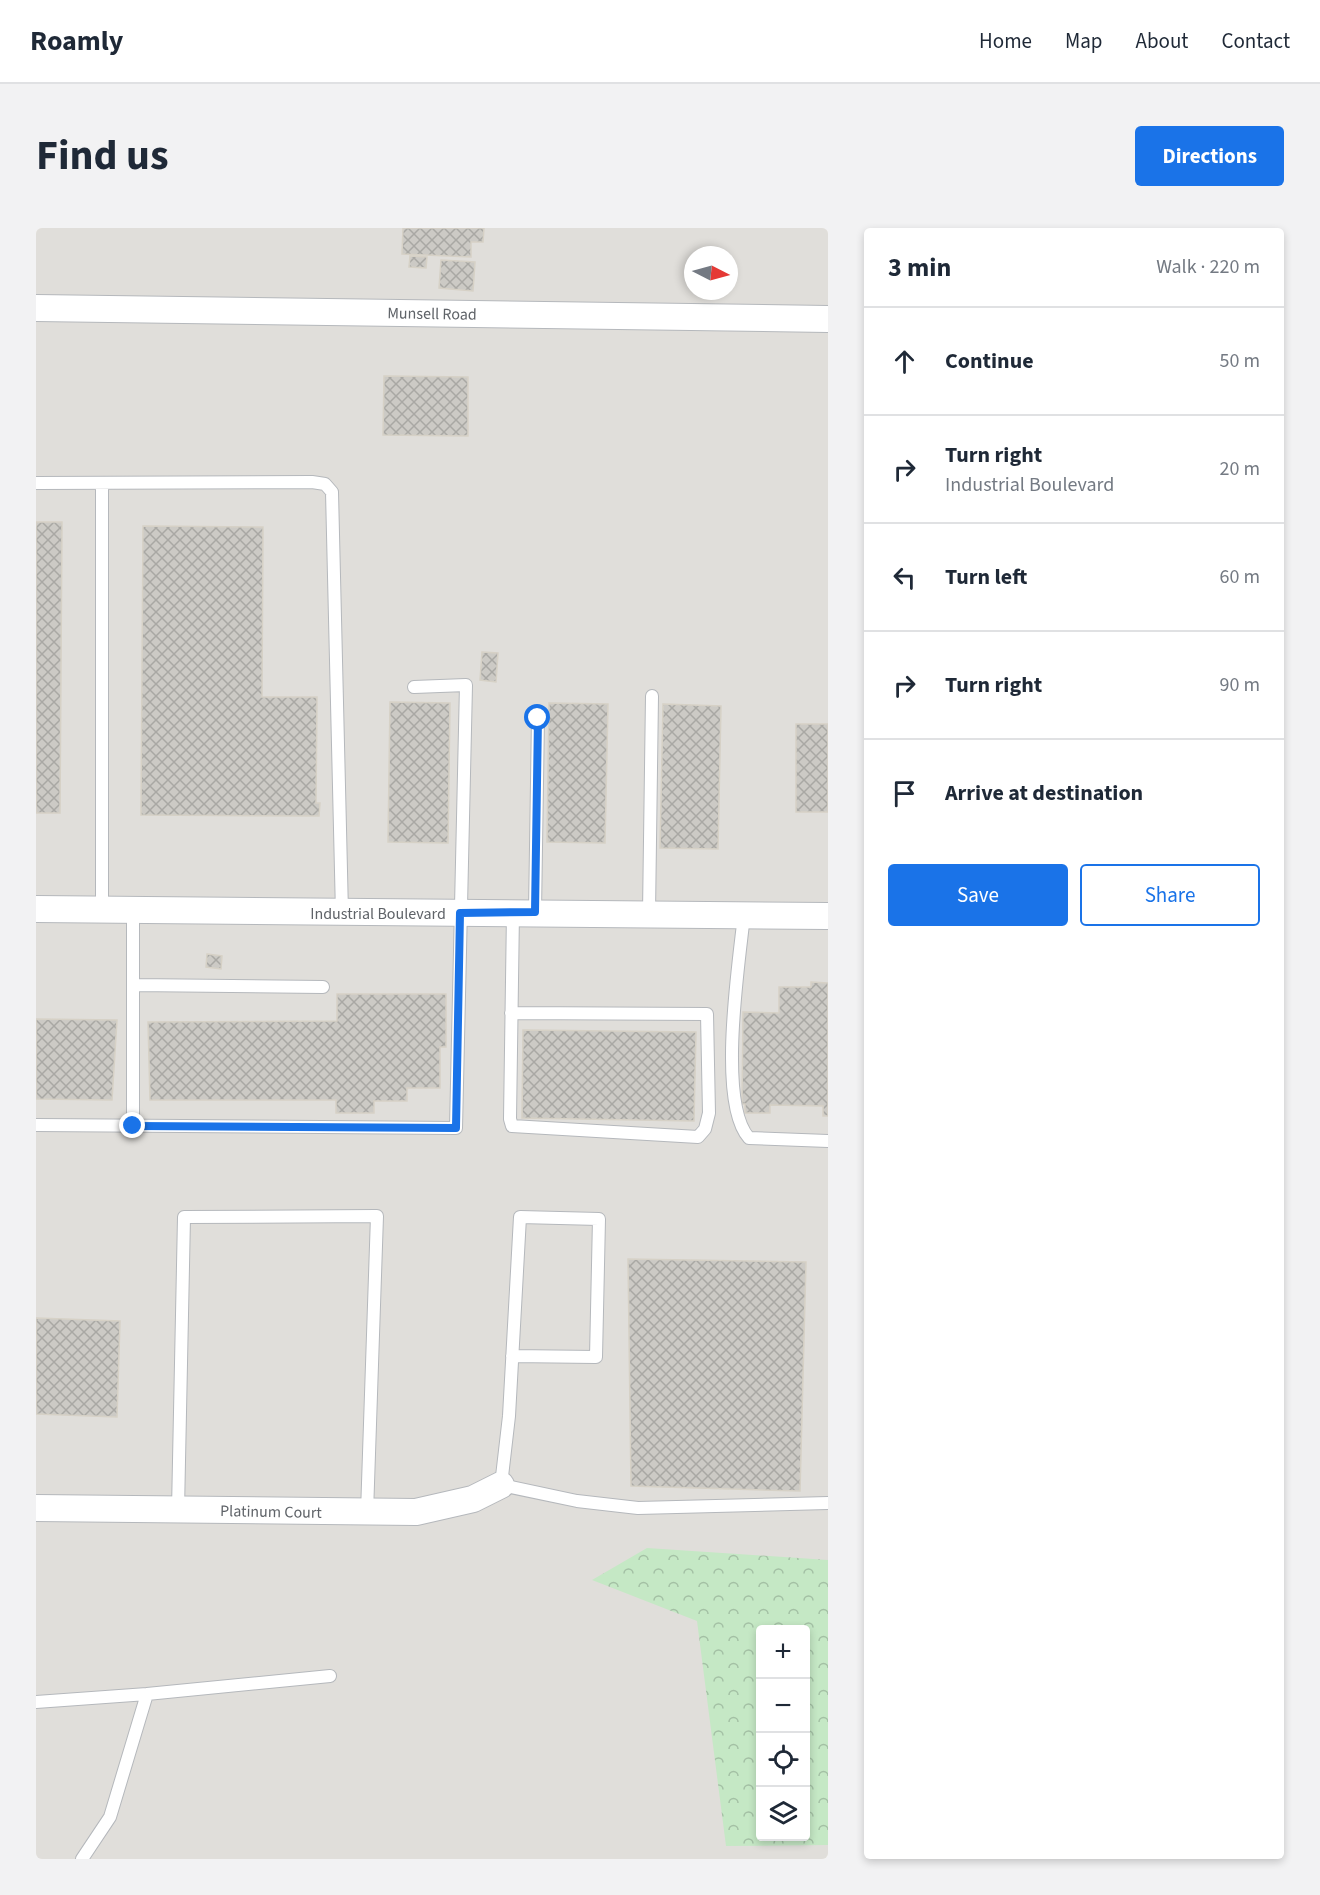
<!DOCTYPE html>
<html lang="en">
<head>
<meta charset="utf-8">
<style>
  body { margin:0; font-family:"Source Sans 3",sans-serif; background:#f2f2f3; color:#1f2937 }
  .controls { position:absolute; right:18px; bottom:18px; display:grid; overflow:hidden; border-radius:6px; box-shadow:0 3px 9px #0003 }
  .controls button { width:54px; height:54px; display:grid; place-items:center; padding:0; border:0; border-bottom:2px solid #e0e1e3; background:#fff; color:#1f2937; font:30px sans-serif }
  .compass { position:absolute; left:648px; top:18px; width:54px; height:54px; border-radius:50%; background:#fff; box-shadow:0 3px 9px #0003; rotate:96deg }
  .stop { position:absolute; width:18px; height:18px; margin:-14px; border:4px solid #1a73e8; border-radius:50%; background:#fff }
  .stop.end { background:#1a73e8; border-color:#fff; box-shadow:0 2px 6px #0008 }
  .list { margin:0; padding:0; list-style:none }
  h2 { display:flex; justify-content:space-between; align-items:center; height:78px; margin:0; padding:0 24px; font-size:26px }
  h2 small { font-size:20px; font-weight:400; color:#747a83 }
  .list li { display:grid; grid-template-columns:39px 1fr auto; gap:18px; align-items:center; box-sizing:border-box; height:108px; padding:0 24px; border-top:2px solid #e0e1e3 }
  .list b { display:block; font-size:22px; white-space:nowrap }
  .list p { margin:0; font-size:20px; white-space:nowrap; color:#747a83 }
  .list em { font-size:20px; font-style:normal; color:#747a83 }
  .actions { display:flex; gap:12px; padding:18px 24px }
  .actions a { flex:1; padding:14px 0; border:2px solid #1a73e8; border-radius:6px; text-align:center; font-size:21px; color:#1a73e8 }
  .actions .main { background:#1a73e8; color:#fff }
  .icon { flex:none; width:33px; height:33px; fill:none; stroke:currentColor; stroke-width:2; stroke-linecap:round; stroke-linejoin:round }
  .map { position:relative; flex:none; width:792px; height:1631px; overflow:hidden; border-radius:6px }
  header { display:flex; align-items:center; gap:36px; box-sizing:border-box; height:84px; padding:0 30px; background:#fff; border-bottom:2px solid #e0e1e3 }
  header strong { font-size:28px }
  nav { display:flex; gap:33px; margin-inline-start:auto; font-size:21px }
  .intro { display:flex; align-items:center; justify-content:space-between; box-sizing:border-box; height:144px; padding:0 36px }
  h1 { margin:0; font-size:42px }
  .button { padding:15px 27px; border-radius:6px; background:#1a73e8; color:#fff; font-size:21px; font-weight:700 }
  main { display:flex; gap:36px; padding:0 36px }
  aside { flex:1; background:#fff; border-radius:6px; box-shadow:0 3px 9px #0003 }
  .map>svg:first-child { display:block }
  .industrial { fill:#e0deda; fill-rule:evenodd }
  .forest { fill:url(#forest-crowns); fill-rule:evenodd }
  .building { fill:url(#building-cross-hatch); stroke:#d6d1c6; stroke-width:1.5 }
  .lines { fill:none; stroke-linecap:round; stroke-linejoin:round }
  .service-casing { stroke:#b5b8bc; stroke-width:14 }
  .minor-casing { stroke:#b5b8bc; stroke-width:28 }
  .service { stroke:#fff; stroke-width:12 }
  .minor { stroke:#fff; stroke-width:26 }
  .route { stroke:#1a73e8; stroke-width:8 }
  .labels { text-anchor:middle; stroke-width:4.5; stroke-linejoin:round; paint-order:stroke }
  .street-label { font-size:16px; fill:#5f6368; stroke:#fff }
</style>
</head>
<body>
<header>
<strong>Roamly</strong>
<nav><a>Home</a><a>Map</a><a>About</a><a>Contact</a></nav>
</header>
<div class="intro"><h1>Find us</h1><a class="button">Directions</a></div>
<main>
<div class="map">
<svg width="792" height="1631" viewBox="0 0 792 1631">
  <defs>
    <pattern id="forest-crowns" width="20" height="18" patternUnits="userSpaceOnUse" patternTransform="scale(1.5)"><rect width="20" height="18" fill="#c5e8c5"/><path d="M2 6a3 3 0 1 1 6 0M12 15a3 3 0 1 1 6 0" fill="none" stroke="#a3c0a4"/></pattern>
    <pattern id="building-cross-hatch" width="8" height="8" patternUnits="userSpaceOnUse" patternTransform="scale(1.5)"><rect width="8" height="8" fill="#cccac5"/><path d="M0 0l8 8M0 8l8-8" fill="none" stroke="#a9a8a4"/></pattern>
  </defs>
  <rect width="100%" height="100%" fill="#f1efe8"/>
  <path class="industrial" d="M0 0H792V1631H0ZM657 27H693V63H657ZM724 1402H770V1608H724Z"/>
  <path class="forest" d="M611 1320 792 1332V1617L690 1618 661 1393 556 1352ZM724 1402H770V1608H724Z"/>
  <path class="building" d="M367 0H448L447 14H435V29L366 26Z
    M374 28 391 29 390 40 373 39Z
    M405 32 439 34 437 63 403 60Z
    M348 148 432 149V208L347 207Z
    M0 294H26L24 585H0Z
    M107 298 227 299 226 469H281L280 575H284L283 588 105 587Z
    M446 424 462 425 460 454 444 452Z
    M354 474 414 475 412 615 352 614Z
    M513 475 572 476 569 615 511 614Z
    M627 476 685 478 682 621 624 620Z
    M760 496H792V584H760Z
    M171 726 186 728 185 741 170 739Z
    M775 754 792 755V888H787V878L734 877V885H709V876H706L707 784 743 785V759H775Z
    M301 766H410V819H404V860H371V873H338V885H300V872H114L112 794 301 793Z
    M0 791 81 792 76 872 0 871Z
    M487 802 660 804 658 893 486 890Z
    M592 1031 770 1034 764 1263 595 1258Z
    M0 1090 84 1093 81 1189 0 1186Z"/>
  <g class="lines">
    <defs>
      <path id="service" d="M0 255 276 254 289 256 296 264 306 685
        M66 682V255
        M499 684 502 490
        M613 685 616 468
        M708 687C703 735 681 875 713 910L792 913
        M97 757 287 759
        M475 785 671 786 673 885 669 901 662 909 476 898 474 891 477 684
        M0 897 420 900 430 457 378 459
        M97 898V682
        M476 1128 560 1129 563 991 484 989 473 1188 465 1257 541 1273 602 1280 792 1275
        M142 1282 148 989 341 988 331 1285
        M111 1466 294 1448
        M0 1474 111 1466 74 1589 46 1631"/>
      <path id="minor" d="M0 80 792 91
        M0 681 792 688
        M0 1280 380 1284 437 1271 465 1257"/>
    </defs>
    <use href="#service" class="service-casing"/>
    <use href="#minor" class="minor-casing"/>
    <use href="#service" class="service"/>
    <use href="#minor" class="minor"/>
  </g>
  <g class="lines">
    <path class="route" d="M97 898 420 900 424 685 499 684 502 490"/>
  </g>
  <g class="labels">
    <g class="street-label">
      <text transform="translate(396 85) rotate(1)" y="6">Munsell Road</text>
      <text x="342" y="691">Industrial Boulevard</text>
      <text transform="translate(235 1283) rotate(1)" y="6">Platinum Court</text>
    </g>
  </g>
</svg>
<div class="controls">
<button>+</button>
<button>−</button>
<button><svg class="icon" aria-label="locate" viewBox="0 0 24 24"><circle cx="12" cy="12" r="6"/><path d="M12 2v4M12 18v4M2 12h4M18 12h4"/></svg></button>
<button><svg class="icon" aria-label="layers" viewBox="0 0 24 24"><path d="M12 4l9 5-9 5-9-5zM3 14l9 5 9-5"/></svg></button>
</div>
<svg class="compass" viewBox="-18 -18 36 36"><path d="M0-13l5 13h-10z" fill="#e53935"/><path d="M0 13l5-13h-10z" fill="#747a83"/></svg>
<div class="stop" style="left:502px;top:490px"></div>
<div class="stop end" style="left:97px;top:898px"></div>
</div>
<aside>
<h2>3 min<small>Walk · 220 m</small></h2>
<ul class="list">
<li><svg class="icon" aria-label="ahead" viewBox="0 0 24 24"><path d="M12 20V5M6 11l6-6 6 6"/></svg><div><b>Continue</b></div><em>50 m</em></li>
<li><svg class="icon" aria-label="right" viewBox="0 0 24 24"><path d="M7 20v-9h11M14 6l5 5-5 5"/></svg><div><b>Turn right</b><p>Industrial Boulevard</p></div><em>20 m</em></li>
<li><svg class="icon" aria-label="left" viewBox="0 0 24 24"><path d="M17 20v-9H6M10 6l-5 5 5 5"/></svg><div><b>Turn left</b></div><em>60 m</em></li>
<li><svg class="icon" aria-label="right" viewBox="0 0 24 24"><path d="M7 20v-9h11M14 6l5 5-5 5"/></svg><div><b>Turn right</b></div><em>90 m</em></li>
<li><svg class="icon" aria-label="arrive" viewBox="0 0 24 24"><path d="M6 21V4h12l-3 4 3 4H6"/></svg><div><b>Arrive at destination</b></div></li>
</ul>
<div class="actions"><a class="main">Save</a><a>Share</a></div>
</aside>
</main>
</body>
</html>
